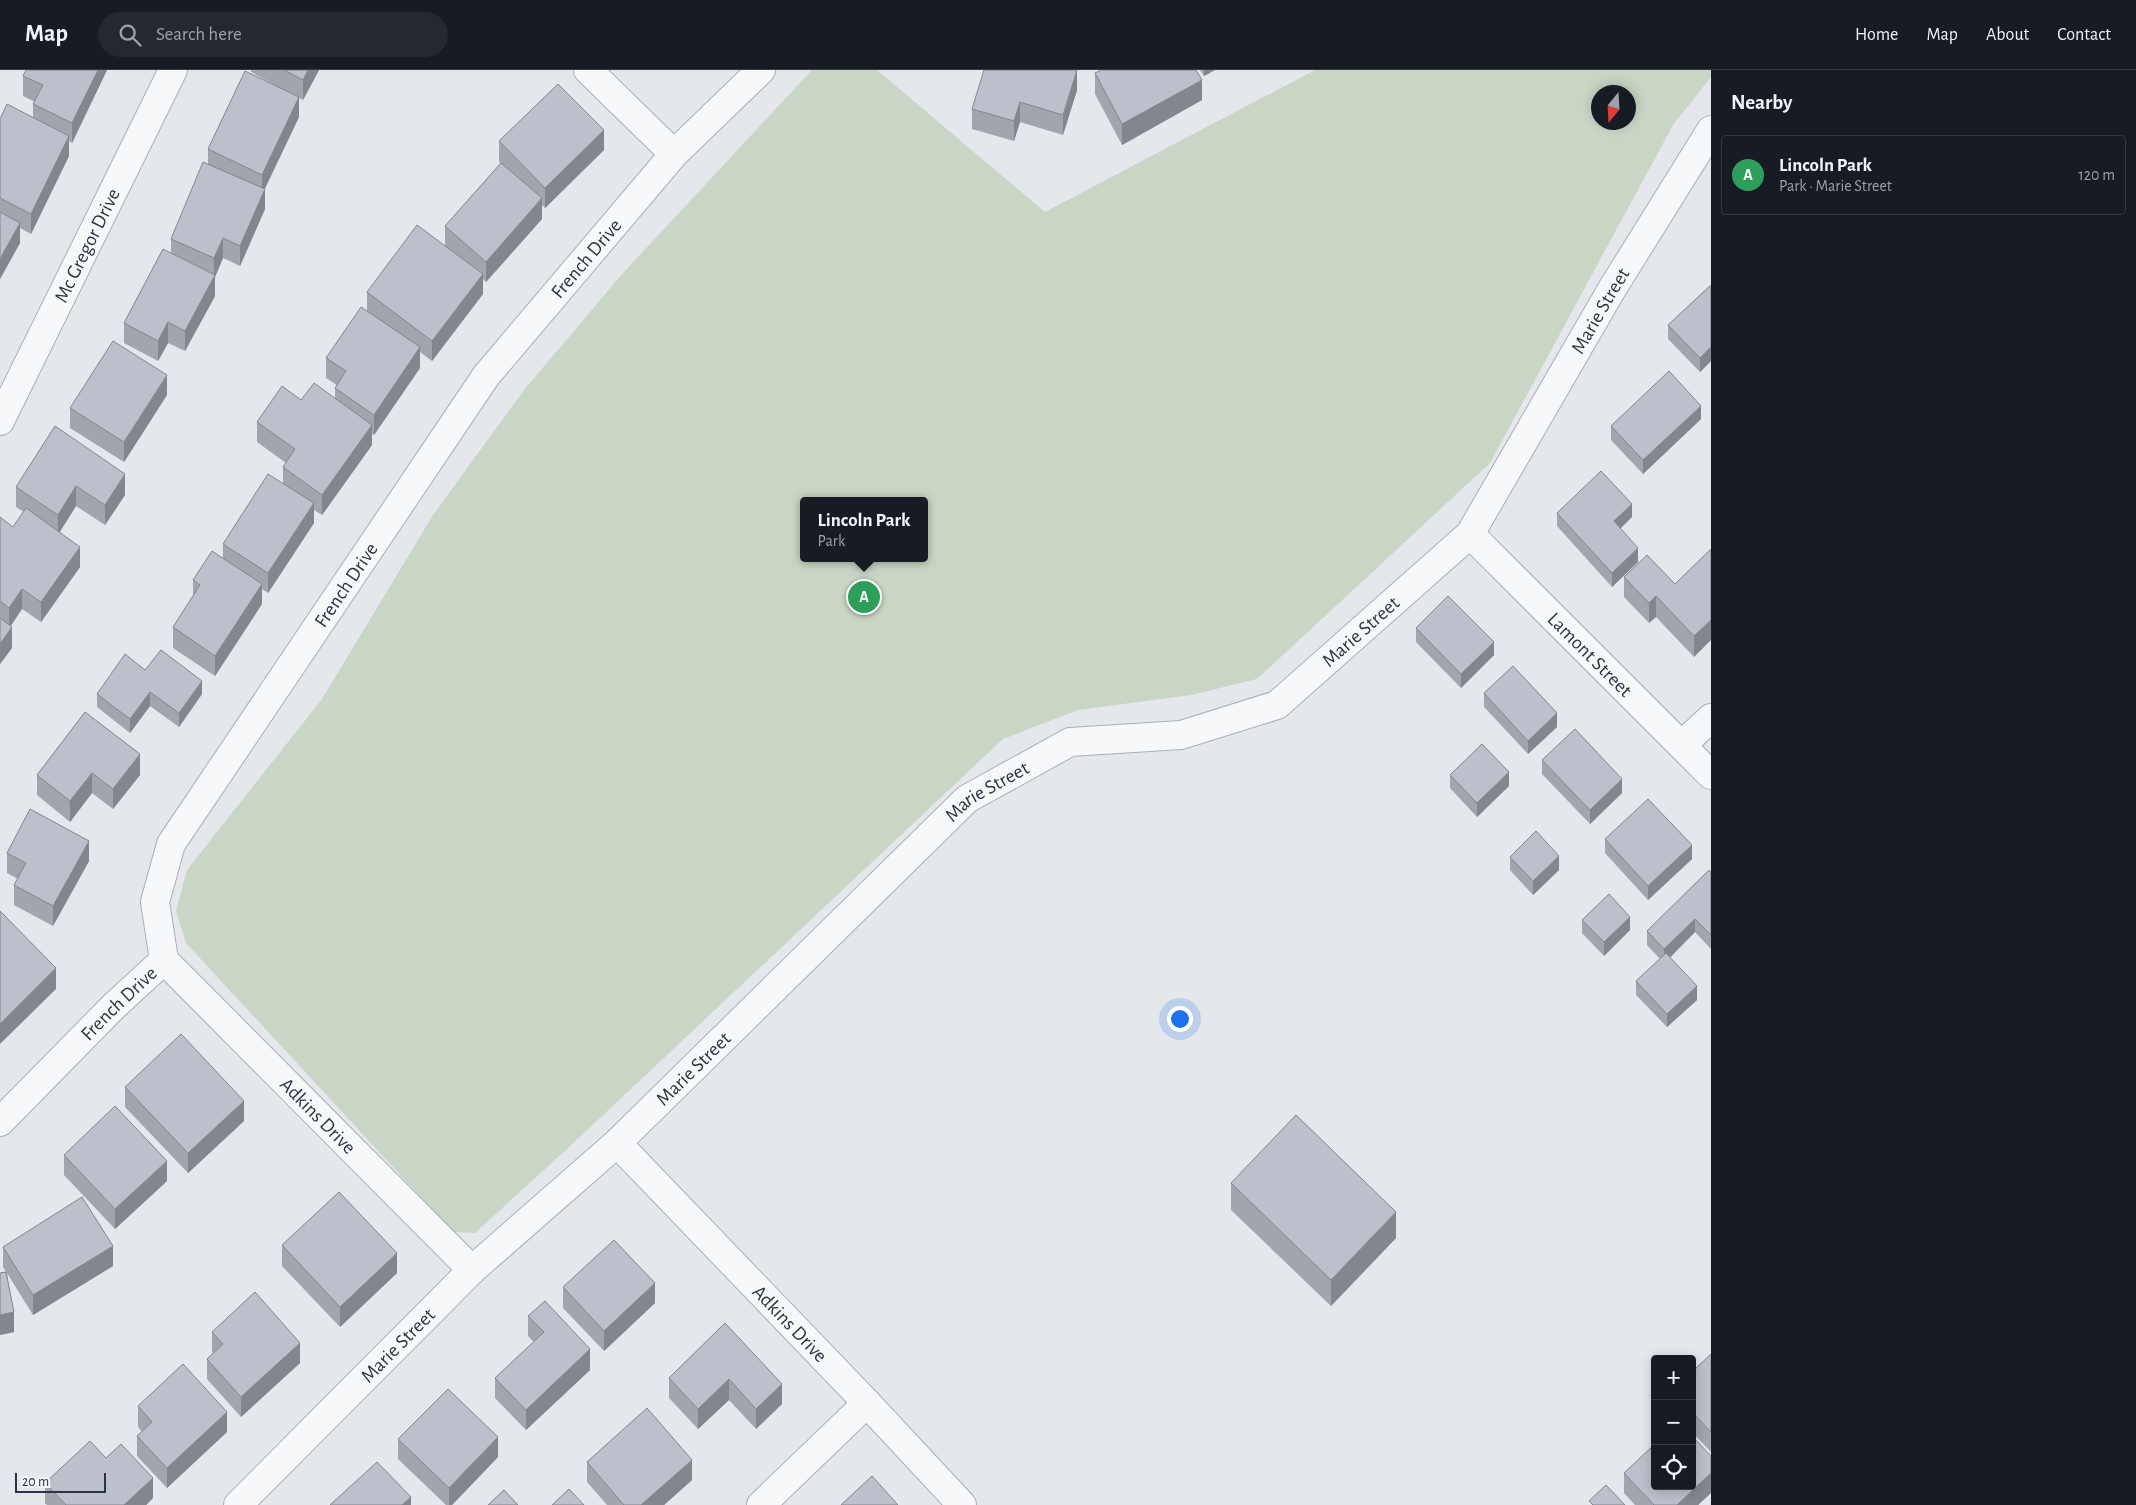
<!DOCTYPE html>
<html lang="en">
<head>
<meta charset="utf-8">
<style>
  body { margin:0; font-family:"Alegreya Sans",sans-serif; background:#242831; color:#f1f3f6 }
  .controls { position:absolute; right:15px; bottom:15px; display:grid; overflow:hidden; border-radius:5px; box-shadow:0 2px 12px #0003 }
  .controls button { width:45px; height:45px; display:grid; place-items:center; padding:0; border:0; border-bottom:1px solid #363941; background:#171b24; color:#f1f3f6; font:25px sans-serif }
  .compass { position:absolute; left:1591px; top:15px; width:45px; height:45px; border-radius:50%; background:#171b24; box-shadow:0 2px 12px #0003; rotate:198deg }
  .scale { position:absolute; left:15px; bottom:12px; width:91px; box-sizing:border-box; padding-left:5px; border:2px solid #2b3445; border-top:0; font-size:14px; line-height:18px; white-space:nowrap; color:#2b3445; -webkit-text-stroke:4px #f4f6f9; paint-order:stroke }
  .you { position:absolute; left:1179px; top:948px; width:18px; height:18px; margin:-12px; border:4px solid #fff; border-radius:50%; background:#1a73e8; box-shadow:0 0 0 8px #1a73e833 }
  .badge { display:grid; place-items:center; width:32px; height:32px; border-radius:50%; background:#2563eb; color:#fff; font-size:16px; font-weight:700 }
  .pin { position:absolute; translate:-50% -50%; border:2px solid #fff; box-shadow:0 1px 5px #0006 }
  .popup { position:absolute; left:800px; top:427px; width:128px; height:65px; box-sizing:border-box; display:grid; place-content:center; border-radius:5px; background:#171b24; filter:drop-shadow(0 1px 4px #0005); font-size:16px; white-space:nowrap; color:#9ea1a6 }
  .popup b { font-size:19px; color:#f1f3f6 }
  .popup::after { content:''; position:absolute; left:50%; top:100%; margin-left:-10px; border:10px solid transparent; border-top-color:#171b24 }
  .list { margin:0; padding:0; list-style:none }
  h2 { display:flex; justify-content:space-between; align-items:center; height:65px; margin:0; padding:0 20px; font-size:21px }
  h2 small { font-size:16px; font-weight:400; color:#9ea1a6 }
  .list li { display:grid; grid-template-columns:32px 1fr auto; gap:15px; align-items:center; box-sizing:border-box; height:80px; margin:0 10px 10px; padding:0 10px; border:1px solid #363941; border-radius:5px }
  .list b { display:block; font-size:19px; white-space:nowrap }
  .list p { margin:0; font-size:16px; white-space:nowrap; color:#9ea1a6 }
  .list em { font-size:16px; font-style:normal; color:#9ea1a6 }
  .icon { flex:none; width:28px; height:28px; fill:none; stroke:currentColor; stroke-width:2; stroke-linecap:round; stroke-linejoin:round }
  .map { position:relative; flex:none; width:1711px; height:1435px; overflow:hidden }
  header { display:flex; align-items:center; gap:30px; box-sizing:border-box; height:70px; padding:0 25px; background:#171b24; border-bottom:1px solid #363941 }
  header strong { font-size:24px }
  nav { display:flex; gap:28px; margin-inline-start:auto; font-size:18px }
  .search { width:350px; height:45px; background:#242831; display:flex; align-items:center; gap:12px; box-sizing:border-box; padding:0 18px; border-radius:28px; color:#9ea1a6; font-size:19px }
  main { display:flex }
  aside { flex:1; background:#171b24 }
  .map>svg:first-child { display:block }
  .green { fill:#c9d6c5; fill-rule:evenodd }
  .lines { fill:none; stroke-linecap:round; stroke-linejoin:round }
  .minor-casing { stroke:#a9aeb7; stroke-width:30 }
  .minor { stroke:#f7f8fa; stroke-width:28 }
  .wall { fill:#a1a5ae }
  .shaded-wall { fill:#83868d }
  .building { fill:#bbc0ca; stroke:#83868d }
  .labels { text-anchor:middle; stroke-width:5; stroke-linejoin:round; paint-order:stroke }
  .street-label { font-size:20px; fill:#2b3445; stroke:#f4f6f9 }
</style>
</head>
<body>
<header>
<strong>Map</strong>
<div class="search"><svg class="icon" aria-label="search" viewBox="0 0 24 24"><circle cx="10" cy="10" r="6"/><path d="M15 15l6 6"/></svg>Search here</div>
<nav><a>Home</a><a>Map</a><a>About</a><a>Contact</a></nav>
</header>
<main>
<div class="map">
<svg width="1711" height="1435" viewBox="0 0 1711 1435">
  <rect width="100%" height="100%" fill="#e4e7ec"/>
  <path class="green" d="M812 0H877L1045 142 1315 0H1711V7L1673 55 1490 393 1257 609 1191 625 1078 640 1003 669 567 1079 475 1163 453 1162 186 873 176 841 187 800 322 629 433 445 524 320 623 203ZM1598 22H1628V52H1598ZM804 431H924V488H804Z"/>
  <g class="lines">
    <defs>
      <g id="minor">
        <path d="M588 0 674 84"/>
        <path id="s1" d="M0 351 173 0"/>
        <path id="s2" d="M1470 464 1711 705"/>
        <path d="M1683 674 1711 648"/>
        <path id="s3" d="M164 890 472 1200"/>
        <path id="s4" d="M0 1052 113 937 164 890 155 832 171 774 486 306 674 84 761 0"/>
        <path id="s5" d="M617 1073 867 1333 962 1435"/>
        <path id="s6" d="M238 1435 472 1200 617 1073 967 729 1070 672 1181 665 1277 635 1470 464 1612 219 1711 60"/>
        <path d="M761 1435 867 1333"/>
      </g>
    </defs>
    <use href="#minor" class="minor-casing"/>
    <use href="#minor" class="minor"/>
  </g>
  <path class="wall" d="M107 0 72 73 69 71V86L31 164 20 158V173L0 209V49L33 47V34L35 32 23 26V6Z
    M251 0H319L303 30 299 28V47L264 119 265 139 240 196 223 188 215 207V226L185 281 168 273 158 291 124 273V253L171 182V169L208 94V79L280 18 251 2Z
    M1200 0H1215L1204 6Z
    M1095 3 1202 30 1122 75 1095 24Z
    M1077 20 1063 65 1020 52 1014 71 972 59V39Z
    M499 71 604 80 545 138 542 135V149L486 212 483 209V224L432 291 420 282V298L374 365 372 364V375L322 445 314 440V453L268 523 262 519V534L215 606 173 578V557L193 526V510L223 489V474L283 413V397L286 393 257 372V352L301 330 335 328V318L337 315 326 308V288L367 241V222L445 176V156L501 93 499 92Z
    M1711 215V291L1700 302 1668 269V255Z
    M167 325 124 392 70 358V338Z
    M1701 349 1643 404 1611 370V356Z
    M55 356 125 425 105 455 76 436 59 462 80 497 41 552 22 539 11 556 12 578 0 594V447L13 457 24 442 16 437V417Z
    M1557 443 1632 447 1620 458 1638 492 1612 517 1557 456Z
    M1711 479 1694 587 1656 547 1649 553 1624 527V507L1675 514Z
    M1416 558 1494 585 1461 618 1416 572Z
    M145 600 202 624 179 657 150 636 130 663 97 637V624Z
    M1484 623 1557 657 1528 684 1484 637Z
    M85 642 140 705 113 739 92 723 70 752 37 725V705Z
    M1542 690 1622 723 1590 754 1542 704Z
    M1450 705 1509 716 1477 747 1450 718Z
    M1605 769 1692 789 1648 830 1605 783Z
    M7 783 89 791 53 856 14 835V815L18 809 7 803Z
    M1510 787 1559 800 1533 825 1510 800Z
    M1711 802V879L1695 862 1670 888 1697 930 1667 957 1636 925V911L1660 889 1647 875V861Z
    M1582 850 1630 860 1604 886 1582 863Z
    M125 1017 244 1051 188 1103 125 1037Z
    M64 1085 167 1111 115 1159 64 1105Z
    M1231 1113 1396 1168 1331 1236 1231 1140Z
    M282 1175 397 1203 340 1257 282 1196Z
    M3 1177 113 1196 33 1245 7 1203 14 1262 0 1265V1203L6 1202 3 1197Z
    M563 1217 655 1233 604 1281 563 1238Z
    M528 1246 590 1300 526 1360 495 1328V1308L534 1272 528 1266Z
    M725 1253 782 1334 756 1359 729 1330 698 1359 669 1328V1308Z
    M212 1262 300 1293 241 1347 207 1309V1289L213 1283 212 1282Z
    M1711 1284V1382L1692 1362V1302Z
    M138 1336 227 1362 167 1418 137 1386V1366L142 1362 138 1357Z
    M398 1369 498 1387 452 1435H446L398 1389Z
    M1711 1386V1423L1698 1435H1635L1624 1423V1403Z
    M106 1388 153 1428 146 1435H47L45 1433V1413Z
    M587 1392 692 1410 664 1435H607L587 1412Z"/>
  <path class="shaded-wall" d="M98 0H107L72 73V53Z
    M308 0H319L303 30V10Z
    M1077 0V20L1063 65V45Z
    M1204 0H1215L1204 6Z
    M1202 10V30L1122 75V54Z
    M299 27V47L262 125V105Z
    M1020 32V52L1014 71V51Z
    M604 60V80L545 138V118Z
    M69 66V86L31 164V144Z
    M265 119V139L240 196V176Z
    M542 128V149L486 212V192Z
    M20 153V173L0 209V189Z
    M223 168V188L215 207V226L185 281V261L214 206V188Z
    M483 204V224L432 291V271Z
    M168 252V273L158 291V271Z
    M420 277V298L374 365V345Z
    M1711 277V291L1700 302V288Z
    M167 305V325L124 392V372Z
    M1701 336V349L1643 404V390Z
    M372 355V375L322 445V425Z
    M125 404V425L105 455V435Z
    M76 416V436L58 465V445Z
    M314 433V453L268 523V503Z
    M1632 434V447L1614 465V451Z
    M80 477V497L41 552V532Z
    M1638 478V492L1612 517V503Z
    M262 514V534L215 606V586Z
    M22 519V539L9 558V538Z
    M1656 526V547L1649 553V533Z
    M1711 550V570L1694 587V566Z
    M12 557V578L0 594V574Z
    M1494 572V585L1461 618V604Z
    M202 611V624L179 657V643Z
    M150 622V636L130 663V649Z
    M1557 643V657L1528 684V671Z
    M140 684V705L113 739V719Z
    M1509 702V716L1477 747V733Z
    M92 703V723L70 752V731Z
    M1622 709V723L1590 754V740Z
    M89 771V791L53 856V836Z
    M1692 775V789L1648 830V816Z
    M1559 786V800L1533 825V811Z
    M1630 847V860L1604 886V872Z
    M1695 849V862L1664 893V879Z
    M56 898V919L0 974V954Z
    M1697 916V930L1667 957V944Z
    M244 1031V1051L188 1103V1083Z
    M167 1091V1111L115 1159V1139Z
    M1396 1142V1168L1331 1236V1210Z
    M113 1176V1196L33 1245V1225Z
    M397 1183V1203L340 1257V1237Z
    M655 1213V1233L604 1281V1261Z
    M14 1242V1262L0 1265V1245Z
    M300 1273V1293L241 1347V1327Z
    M590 1279V1300L526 1360V1340Z
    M729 1309V1330L698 1359V1339Z
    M782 1314V1334L756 1359V1339Z
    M227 1342V1362L167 1418V1398Z
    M498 1367V1387L452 1435H449V1418Z
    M692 1390V1410L664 1435H641Z
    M1711 1403V1423L1698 1435H1677Z
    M153 1408V1428L146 1435H124Z
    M411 1427V1435H402Z"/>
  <path class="building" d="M26 0H98L72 53 33 34 43 15 23 6Z
    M284 0H308L303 10Z
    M984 0H1077L1063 45 1020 32 1014 51 972 39Z
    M1101 0H1196L1202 10 1122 54 1095 3Z
    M245 1 299 27 262 105 208 79Z
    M558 14 604 60 545 118 499 71Z
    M7 34 69 66 31 144 0 128V49Z
    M203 92 265 119 240 176 223 168 214 188 171 169Z
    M501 93 542 128 486 192 445 156Z
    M0 142 20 153 0 189Z
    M417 155 483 204 432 271 367 222Z
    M163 179 215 205 185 261 168 252 158 271 124 253Z
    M1711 215V277L1700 288 1668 255Z
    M361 237 420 277 374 345 335 318 346 301 326 288Z
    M113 271 167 305 124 372 70 338Z
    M1669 301 1701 336 1643 390 1611 356Z
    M314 313 372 355 322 425 283 397 295 379 257 352 282 316 301 330Z
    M55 356 125 404 105 435 76 416 58 445 16 417Z
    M1601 401 1632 434 1614 451 1638 478 1612 503 1557 443Z
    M268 404 314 433 268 503 223 474Z
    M26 438 80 477 41 532 22 519 9 538 0 531V447L13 457Z
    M1711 479V550L1694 566 1656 526 1649 533 1624 507 1647 485 1675 514Z
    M212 481 262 514 215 586 173 557 200 515 193 510Z
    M1448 526 1494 572 1461 604 1416 558Z
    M0 548 12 557 0 574Z
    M161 580 202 611 179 643 150 622 130 649 97 624 125 584 145 600Z
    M1513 596 1557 643 1528 671 1484 623Z
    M85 642 140 684 113 719 92 703 70 731 37 705Z
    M1575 659 1622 709 1590 740 1542 690Z
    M1482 674 1509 702 1477 733 1450 705Z
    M1648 729 1692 775 1648 816 1605 769Z
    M30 739 89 771 53 836 14 815 26 793 7 783Z
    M1536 761 1559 786 1533 811 1510 787Z
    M1709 800 1711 802V865L1695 849 1664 879 1647 861Z
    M1609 824 1630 847 1604 872 1582 850Z
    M0 841 56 898 0 954Z
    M1666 883 1697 916 1667 944 1636 911Z
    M181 964 244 1031 188 1083 125 1017Z
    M115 1036 167 1091 115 1139 64 1085Z
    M1296 1045 1396 1142 1331 1210 1231 1113Z
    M339 1122 397 1183 340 1237 282 1175Z
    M82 1127 113 1176 33 1225 3 1177Z
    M614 1170 655 1213 604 1261 563 1217Z
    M6 1202 14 1242 0 1245V1203Z
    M255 1222 300 1273 241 1327 207 1289 223 1274 212 1262Z
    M545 1231 590 1279 526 1340 495 1308 544 1262 528 1246Z
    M725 1253 782 1314 756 1339 729 1309 698 1339 669 1308Z
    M1711 1284V1362L1692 1342V1302Z
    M183 1294 227 1342 167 1398 137 1366 152 1352 138 1336Z
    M448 1319 498 1367 449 1418 398 1369Z
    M647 1338 692 1390 641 1435H624L587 1392Z
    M1692 1366 1711 1386V1403L1677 1435H1654L1624 1403 1655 1374V1416H1692Z
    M90 1371 106 1388 121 1374 153 1408 124 1435H66L45 1413Z
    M377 1392 411 1427 402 1435H330Z
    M872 1406 898 1435H841Z
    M1606 1415 1625 1435H1593L1589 1431Z
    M569 1419 584 1435H552Z
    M504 1420 518 1435H488Z"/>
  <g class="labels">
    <g class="street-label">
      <text dy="7" stroke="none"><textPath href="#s1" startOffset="196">Mc Gregor Drive</textPath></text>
      <text dy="7" stroke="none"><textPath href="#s4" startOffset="1068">French Drive</textPath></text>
      <text dy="7" stroke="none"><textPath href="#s6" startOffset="1861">Marie Street</textPath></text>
      <text dy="7" stroke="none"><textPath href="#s4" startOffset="662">French Drive</textPath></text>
      <text dy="7" stroke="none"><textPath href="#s6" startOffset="1456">Marie Street</textPath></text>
      <text dy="7" stroke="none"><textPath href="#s2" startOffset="170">Lamont Street</textPath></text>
      <text dy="7" stroke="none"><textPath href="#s6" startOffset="1036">Marie Street</textPath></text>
      <text dy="7" stroke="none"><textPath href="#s4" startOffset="168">French Drive</textPath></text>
      <text dy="7" stroke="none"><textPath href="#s6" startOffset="631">Marie Street</textPath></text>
      <text dy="7" stroke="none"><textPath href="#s3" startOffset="219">Adkins Drive</textPath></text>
      <text dy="7" stroke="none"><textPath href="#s5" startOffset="250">Adkins Drive</textPath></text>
      <text dy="7" stroke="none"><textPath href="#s6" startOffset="226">Marie Street</textPath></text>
    </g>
  </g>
</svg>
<div class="controls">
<button>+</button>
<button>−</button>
<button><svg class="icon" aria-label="locate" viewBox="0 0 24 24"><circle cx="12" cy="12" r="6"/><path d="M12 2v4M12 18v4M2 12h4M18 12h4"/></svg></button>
</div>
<svg class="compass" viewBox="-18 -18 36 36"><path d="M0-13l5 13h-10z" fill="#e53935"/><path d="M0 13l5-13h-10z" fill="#9ea1a6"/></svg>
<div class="scale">20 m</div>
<div class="you"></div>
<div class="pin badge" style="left:864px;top:527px;background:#2e9e5b">A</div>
<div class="popup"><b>Lincoln Park</b>Park</div>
</div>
<aside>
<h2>Nearby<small></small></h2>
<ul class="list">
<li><span class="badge" style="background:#2e9e5b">A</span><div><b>Lincoln Park</b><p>Park · Marie Street</p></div><em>120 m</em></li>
</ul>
</aside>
</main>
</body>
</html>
